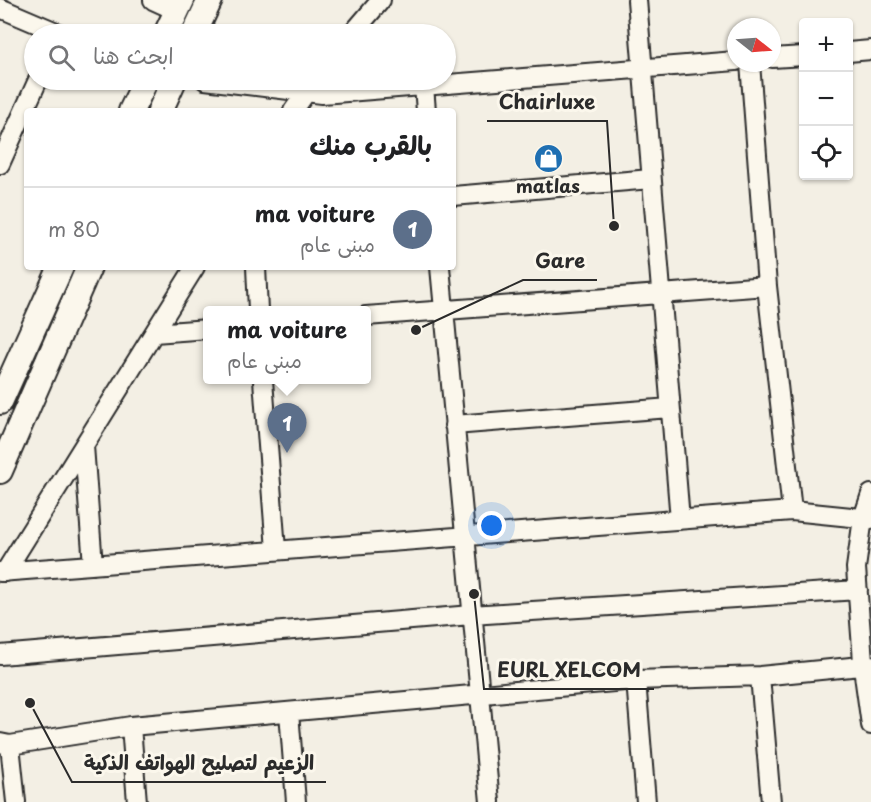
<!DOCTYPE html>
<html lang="ar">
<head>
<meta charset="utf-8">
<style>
  body { margin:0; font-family:"Playpen Sans","Playpen Sans Arabic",sans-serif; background:#f2f2f2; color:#202124; direction:rtl }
  .controls { position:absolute; right:18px; top:18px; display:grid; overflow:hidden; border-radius:6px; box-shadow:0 2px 4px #0004 }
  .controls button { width:54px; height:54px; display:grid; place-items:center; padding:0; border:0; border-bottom:2px solid #e0e0e0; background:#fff; color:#202124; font:30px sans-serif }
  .compass { position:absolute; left:727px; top:18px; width:54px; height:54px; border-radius:50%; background:#fff; box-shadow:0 2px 4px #0004; rotate:107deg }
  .you { position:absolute; left:492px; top:526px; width:21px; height:21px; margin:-15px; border:4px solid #fff; border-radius:50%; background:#1a73e8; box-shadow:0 0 0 9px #1a73e833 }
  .badge { display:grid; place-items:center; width:39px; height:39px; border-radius:50%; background:#1f6fb2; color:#fff; font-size:20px; font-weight:700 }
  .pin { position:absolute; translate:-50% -50px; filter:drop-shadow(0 2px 3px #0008) }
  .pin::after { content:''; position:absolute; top:32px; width:21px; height:18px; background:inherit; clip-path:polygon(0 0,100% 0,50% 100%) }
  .popup { position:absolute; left:203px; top:306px; width:168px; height:78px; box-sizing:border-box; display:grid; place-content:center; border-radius:6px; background:#fff; filter:drop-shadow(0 2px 4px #0005); font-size:20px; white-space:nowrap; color:#757577 }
  .popup b { font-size:22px; color:#202124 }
  .popup::after { content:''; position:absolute; left:50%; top:100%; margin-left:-12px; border:12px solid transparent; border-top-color:#fff }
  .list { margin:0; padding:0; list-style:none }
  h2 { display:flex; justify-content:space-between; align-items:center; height:78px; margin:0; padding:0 24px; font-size:26px }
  h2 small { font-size:20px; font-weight:400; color:#757577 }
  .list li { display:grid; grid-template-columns:39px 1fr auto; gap:18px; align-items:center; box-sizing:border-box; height:84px; padding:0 24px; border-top:2px solid #e0e0e0 }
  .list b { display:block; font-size:22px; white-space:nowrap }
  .list p { margin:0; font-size:20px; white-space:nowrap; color:#757577 }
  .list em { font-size:20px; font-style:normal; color:#757577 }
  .icon { flex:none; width:33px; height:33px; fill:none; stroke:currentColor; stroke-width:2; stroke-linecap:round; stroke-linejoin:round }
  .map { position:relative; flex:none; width:871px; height:802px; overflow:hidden; direction:ltr }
  .search { position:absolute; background:#fff; box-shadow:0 2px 4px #0004; left:24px; top:24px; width:432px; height:66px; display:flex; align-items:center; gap:15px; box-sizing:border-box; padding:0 21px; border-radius:33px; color:#757577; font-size:22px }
  .panel { position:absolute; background:#fff; box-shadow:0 2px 4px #0004; left:24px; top:108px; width:432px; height:162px; border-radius:6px; direction:rtl }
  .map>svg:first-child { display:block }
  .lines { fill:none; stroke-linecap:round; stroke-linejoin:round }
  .minor-casing { stroke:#2b2b2b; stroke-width:22 }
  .major-casing { stroke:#2b2b2b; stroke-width:28 }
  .minor { stroke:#fbf7ec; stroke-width:18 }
  .major { stroke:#fbf7ec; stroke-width:24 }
  .labels { text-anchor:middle; stroke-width:6; stroke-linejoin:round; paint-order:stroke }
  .poi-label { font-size:18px; font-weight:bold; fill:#2b2b2b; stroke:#fbf7ec }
  .leader { fill:none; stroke:#2b2b2b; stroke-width:2 }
  .callout-dot { fill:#2b2b2b; stroke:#fbf7ec; stroke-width:2 }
  .callout-label { font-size:20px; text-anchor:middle; font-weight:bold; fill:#2b2b2b; stroke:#fbf7ec; stroke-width:6; stroke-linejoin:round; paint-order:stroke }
</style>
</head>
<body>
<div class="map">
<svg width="871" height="802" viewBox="0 0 871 802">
  <rect width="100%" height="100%" fill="#f3efe4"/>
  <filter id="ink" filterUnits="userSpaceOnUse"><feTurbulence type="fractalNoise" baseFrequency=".0167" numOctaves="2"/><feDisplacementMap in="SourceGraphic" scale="12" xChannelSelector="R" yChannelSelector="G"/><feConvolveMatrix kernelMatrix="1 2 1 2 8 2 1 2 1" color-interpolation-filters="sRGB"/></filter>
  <g filter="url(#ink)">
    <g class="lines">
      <defs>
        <path id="minor" d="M153 0 177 11
          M637 0 680 520
          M0 8 61 34
          M352 34 381 0
          M848 52 871 50
          M772 58 804 56
          M750 63 767 286 792 511
          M205 80 322 94 736 61
          M424 86 426 111
          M293 111 315 80
          M0 164 38 80
          M453 196 651 179
          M256 267 258 310
          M440 267 490 802
          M366 316 767 286
          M154 333 208 329
          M263 380 276 550
          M454 425 670 408
          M84 446 93 565
          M871 494 863 518 856 568 864 675 871 725
          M0 572 792 511 871 519
          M5 572 195 267
          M0 655 471 615 858 590
          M760 676 771 802
          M636 680 646 802
          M289 712 296 802
          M131 726 137 802
          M0 743 10 745 131 726 636 680 760 676 871 665
          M10 745 16 802"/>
        <path id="major" d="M166 34 182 0
          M194 34 210 0
          M131 111 146 80
          M160 111 174 80
          M0 402 61 267
          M0 471 89 267"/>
      </defs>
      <use href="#minor" class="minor-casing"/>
      <use href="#major" class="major-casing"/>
      <use href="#minor" class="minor"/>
      <use href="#major" class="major"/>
    </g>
  </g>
  <defs>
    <symbol id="shop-disc" viewBox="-11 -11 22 22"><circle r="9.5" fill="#1f6fb2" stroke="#fbf7ec"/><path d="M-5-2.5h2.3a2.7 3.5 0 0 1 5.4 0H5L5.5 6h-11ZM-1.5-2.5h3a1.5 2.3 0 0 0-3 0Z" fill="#fff"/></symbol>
  </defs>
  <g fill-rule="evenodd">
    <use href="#shop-disc" x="532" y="142" width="33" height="33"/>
  </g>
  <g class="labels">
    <g class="poi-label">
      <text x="548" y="193">matlas</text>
    </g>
  </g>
  <path class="leader" d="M614 226L607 121H487M416 330L523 280H597M474 594L484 689H654M30 703L72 782H326"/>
  <g class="callout-dot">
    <circle cx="614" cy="226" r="6"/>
    <circle cx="416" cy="330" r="6"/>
    <circle cx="474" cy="594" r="6"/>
    <circle cx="30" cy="703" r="6"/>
  </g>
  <g class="callout-label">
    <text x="547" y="109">Chairluxe</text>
    <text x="560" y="268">Gare</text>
    <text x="569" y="677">EURL XELCOM</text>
    <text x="199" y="770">الزعيم لتصليح الهواتف الذكية</text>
  </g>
</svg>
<div class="controls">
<button>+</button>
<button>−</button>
<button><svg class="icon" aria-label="locate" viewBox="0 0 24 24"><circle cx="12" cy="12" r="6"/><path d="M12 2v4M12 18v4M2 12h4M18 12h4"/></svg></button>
</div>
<svg class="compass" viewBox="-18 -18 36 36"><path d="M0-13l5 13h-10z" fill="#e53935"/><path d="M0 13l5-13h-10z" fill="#757577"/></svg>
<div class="you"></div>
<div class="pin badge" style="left:287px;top:453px;background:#5c6f8a">1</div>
<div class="popup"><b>ma voiture</b>مبنى عام</div>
<div class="search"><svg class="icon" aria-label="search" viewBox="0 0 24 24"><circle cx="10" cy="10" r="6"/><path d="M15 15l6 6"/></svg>ابحث هنا</div>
<section class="panel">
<h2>بالقرب منك<small></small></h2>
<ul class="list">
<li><span class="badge" style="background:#5c6f8a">1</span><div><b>ma voiture</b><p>مبنى عام</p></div><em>80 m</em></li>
</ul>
</section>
</div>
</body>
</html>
